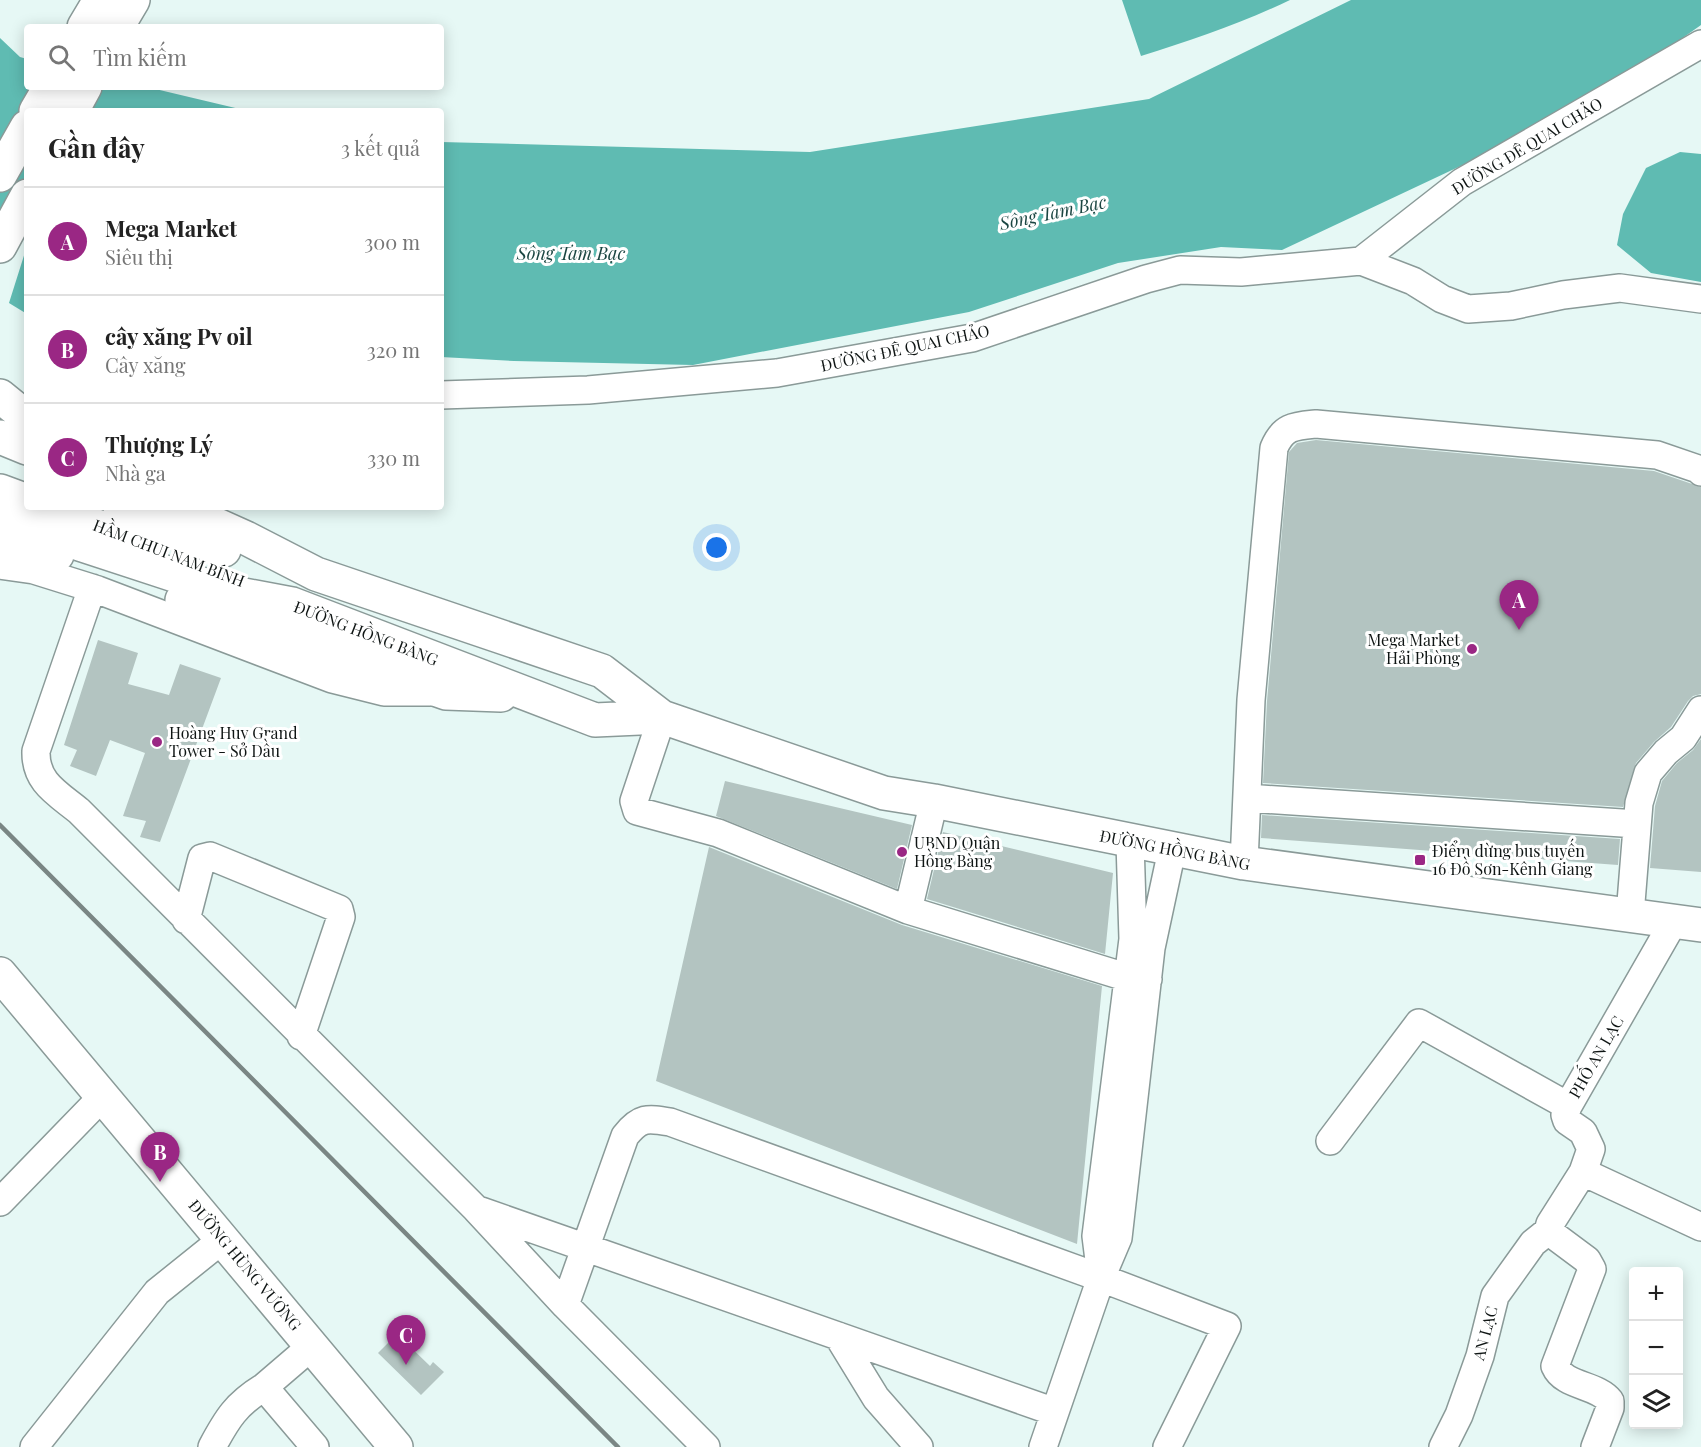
<!DOCTYPE html>
<html lang="vi">
<head>
<meta charset="utf-8">
<style>
  body { margin:0; font-family:"Playfair Display",serif; background:#f2f2f2; color:#222 }
  .controls { position:absolute; right:18px; bottom:18px; display:grid; overflow:hidden; border-radius:6px; box-shadow:0 3px 15px #0003 }
  .controls button { width:54px; height:54px; display:grid; place-items:center; padding:0; border:0; border-bottom:2px solid #e0e0e0; background:#fff; color:#222; font:30px sans-serif }
  .you { position:absolute; left:717px; top:548px; width:21px; height:21px; margin:-15px; border:4px solid #fff; border-radius:50%; background:#1a73e8; box-shadow:0 0 0 9px #1a73e833 }
  .badge { display:grid; place-items:center; width:39px; height:39px; border-radius:50%; background:#9a2784; color:#fff; font-size:20px; font-weight:700 }
  .pin { position:absolute; translate:-50% -50px; filter:drop-shadow(0 2px 3px #0008) }
  .pin::after { content:''; position:absolute; top:32px; width:21px; height:18px; background:inherit; clip-path:polygon(0 0,100% 0,50% 100%) }
  .list { margin:0; padding:0; list-style:none }
  h2 { display:flex; justify-content:space-between; align-items:center; height:78px; margin:0; padding:0 24px; font-size:26px }
  h2 small { font-size:20px; font-weight:400; color:#767676 }
  .list li { display:grid; grid-template-columns:39px 1fr auto; gap:18px; align-items:center; box-sizing:border-box; height:108px; padding:0 24px; border-top:2px solid #e0e0e0 }
  .list b { display:block; font-size:22px; white-space:nowrap }
  .list p { margin:0; font-size:20px; white-space:nowrap; color:#767676 }
  .list em { font-size:20px; font-style:normal; color:#767676 }
  .icon { flex:none; width:33px; height:33px; fill:none; stroke:currentColor; stroke-width:2; stroke-linecap:round; stroke-linejoin:round }
  .map { position:relative; flex:none; width:1701px; height:1447px; overflow:hidden }
  .search { position:absolute; background:#fff; box-shadow:0 3px 15px #0003; left:24px; top:24px; width:420px; height:66px; display:flex; align-items:center; gap:15px; box-sizing:border-box; padding:0 21px; border-radius:6px; color:#767676; font-size:22px }
  .panel { position:absolute; background:#fff; box-shadow:0 3px 15px #0003; left:24px; top:108px; width:420px; height:402px; border-radius:6px }
  .map>svg:first-child { display:block }
  .water { fill:#5fbbb2 }
  .building { fill:#b3c4c1 }
  .lines { fill:none; stroke-linecap:round; stroke-linejoin:round }
  .minor-casing { stroke:#8a9a98; stroke-width:30 }
  .major-casing { stroke:#8a9a98; stroke-width:36 }
  .minor { stroke:#fff; stroke-width:27 }
  .major { stroke:#fff; stroke-width:33 }
  .rail { stroke:#7a8684; stroke-width:4.5 }
  .poi-dot { fill:#9a2784; stroke:#fff; stroke-width:2 }
  .labels { text-anchor:middle; stroke-width:6; stroke-linejoin:round; paint-order:stroke }
  .street-label { font-size:16px; fill:#0f1514; stroke:#fff }
  .poi-label { font-size:16px; fill:#0f1514; stroke:#fff; text-anchor:start }
  .water-label { font-size:18px; font-style:italic; fill:#1b4642; stroke:#fff }
</style>
</head>
<body>
<div class="map">
<svg width="1701" height="1447" viewBox="0 0 1701 1447">
  <rect width="100%" height="100%" fill="#e6f8f5"/>
  <path class="water" d="M1122 0H1290C1242 23 1192 40 1141 56Z
    M1351 0H1701V25L1582 109 1282 250 1221 247 1118 263 969 312 693 365 514 361 441 357V142L810 152 1149 99Z
    M0 38 20 57 27 59V87H147L248 111H27V235L0 219Z
    M1680 152 1701 154V282L1651 273 1617 245 1623 214 1646 168Z
    M27 246V314L9 303Z"/>
  <path class="building" d="M1316 440 1654 471 1701 487V694L1693 696 1688 701 1671 727 1654 742 1636 763 1623 807 1263 783 1267 701 1289 452 1297 443Z
    M98 640 138 653 128 684 169 695 180 664 221 678 160 842 140 837 146 821 123 816 145 753 110 740 96 776 70 766 77 750 64 745Z
    M1701 739V872L1650 868 1655 806 1662 781 1677 763 1693 750Z
    M725 781 912 825 897 889 716 816Z
    M1262 815 1620 839 1618 865 1261 838Z
    M943 832 1113 873 1105 954 927 899Z
    M709 847 902 925 1102 986 1077 1244 656 1081Z
    M397 1334 430 1366 433 1362 444 1372 421 1395 378 1353Z"/>
  <g class="lines">
    <defs>
      <path id="minor" d="M1361 261 1413 281 1442 299 1468 309 1511 306 1563 295 1620 288 1701 299
        M441 395 588 390 777 373 972 338 1146 279 1180 270 1241 272 1361 261 1462 182 1701 44
        M0 565 34 570 98 590 332 679 384 692H430
        M92 588 36 751C35 782 57 793 79 811L476 1209 565 1305 706 1447
        M662 717 634 801 637 811 718 833 908 910 1129 978 1148 979
        M1247 798 1637 824
        M1244 863 1251 700 1274 448C1283 426 1295 426 1316 424L1657 455 1698 469 1701 472
        M908 910 934 801
        M1630 915 1639 803 1648 773 1666 752 1683 738 1701 710
        M186 920 202 858 210 856 339 909 341 917 301 1036
        M1330 1141 1419 1023 1568 1106
        M1583 1172 1701 1227
        M0 1202 103 1096
        M481 1211 1055 1412
        M1101 1276 1096 1236 1133 939 1130 842
        M565 1305 625 1136C640 1117 647 1118 670 1122L1101 1278 1227 1326 1167 1447
        M838 1336 876 1398 919 1447
        M313 1345 264 1387 315 1447
        M34 1447 157 1292 223 1239
        M212 1447C227 1419 236 1404 264 1387
        M1043 1447 1101 1278 1118 1238 1151 948 1172 850
        M1443 1447 1459 1415 1480 1356 1495 1296 1533 1243 1548 1231
        M1595 1447 1610 1408V1401C1597 1384 1564 1387 1555 1366L1592 1269 1587 1260 1548 1231 1550 1224 1583 1172 1591 1149 1583 1132 1567 1121 1565 1115 1568 1106 1674 921"/>
      <path id="major" d="M84 27 100 0
        M117 27 133 0
        M36 111 50 87
        M72 111 85 87
        M0 175 27 127
        M0 246 27 196
        M0 396 16 409 27 414
        M0 437 27 448
        M0 491 27 501
        M44 507 144 543
        M177 507 246 538 316 574 602 671 662 717 884 793 934 801 1244 863 1701 925
        M120 513 224 550
        M0 518 223 591 292 604 595 720 662 717
        M0 546 43 550 57 555
        M182 600 446 693 501 695
        M0 974 396 1447"/>
    </defs>
    <use href="#minor" class="minor-casing"/>
    <use href="#major" class="major-casing"/>
    <use href="#minor" class="minor"/>
    <use href="#major" class="major"/>
    <path class="rail" d="M0 825 618 1447"/>
  </g>
  <g class="poi-dot">
    <circle cx="1472" cy="649" r="6"/>
    <circle cx="157" cy="742" r="6"/>
    <circle cx="902" cy="852" r="6"/>
    <rect x="1414" y="854" width="12" height="12" rx="3"/>
  </g>
  <g class="labels">
    <g class="street-label">
      <text transform="translate(1527 146) rotate(-31)" y="6">ĐƯỜNG ĐÊ QUAI CHẢO</text>
      <text transform="translate(905 348) rotate(-12)" y="6">ĐƯỜNG ĐÊ QUAI CHẢO</text>
      <text transform="translate(169 553) rotate(21)" y="6">HẦM CHUI NAM BÍNH</text>
      <text transform="translate(366 633) rotate(21)" y="6">ĐƯỜNG HỒNG BÀNG</text>
      <text transform="translate(1175 850) rotate(11)" y="6">ĐƯỜNG HỒNG BÀNG</text>
      <text transform="translate(1596 1057) rotate(-60)" y="6">PHỐ AN LẠC</text>
      <text transform="translate(245 1265) rotate(50)" y="6">ĐƯỜNG HÙNG VƯƠNG</text>
      <text transform="translate(1485 1333) rotate(-75)" y="6">AN LẠC</text>
    </g>
    <g class="poi-label">
      <text x="1460" y="646" text-anchor="end">Mega Market<tspan x="1460" dy="18">Hải Phòng</tspan></text>
      <text x="169" y="739">Hoàng Huy Grand<tspan x="169" dy="18">Tower - Sở Dầu</tspan></text>
      <text x="914" y="849">UBND Quận<tspan x="914" dy="18">Hồng Bàng</tspan></text>
      <text x="1432" y="857">Điểm dừng bus tuyến<tspan x="1432" dy="18">16 Đồ Sơn-Kênh Giang</tspan></text>
    </g>
    <g class="water-label">
      <text transform="translate(1053 213) rotate(-12)" y="6">Sông Tam Bạc</text>
      <text x="571" y="260">Sông Tam Bạc</text>
    </g>
  </g>
</svg>
<div class="controls">
<button>+</button>
<button>−</button>
<button><svg class="icon" aria-label="layers" viewBox="0 0 24 24"><path d="M12 4l9 5-9 5-9-5zM3 14l9 5 9-5"/></svg></button>
</div>
<div class="you"></div>
<div class="pin badge" style="left:1519px;top:630px">A</div>
<div class="pin badge" style="left:160px;top:1182px">B</div>
<div class="pin badge" style="left:406px;top:1365px">C</div>
<div class="search"><svg class="icon" aria-label="search" viewBox="0 0 24 24"><circle cx="10" cy="10" r="6"/><path d="M15 15l6 6"/></svg>Tìm kiếm</div>
<section class="panel">
<h2>Gần đây<small>3 kết quả</small></h2>
<ul class="list">
<li><span class="badge">A</span><div><b>Mega Market</b><p>Siêu thị</p></div><em>300 m</em></li>
<li><span class="badge">B</span><div><b>cây xăng Pv oil</b><p>Cây xăng</p></div><em>320 m</em></li>
<li><span class="badge">C</span><div><b>Thượng Lý</b><p>Nhà ga</p></div><em>330 m</em></li>
</ul>
</section>
</div>
</body>
</html>
